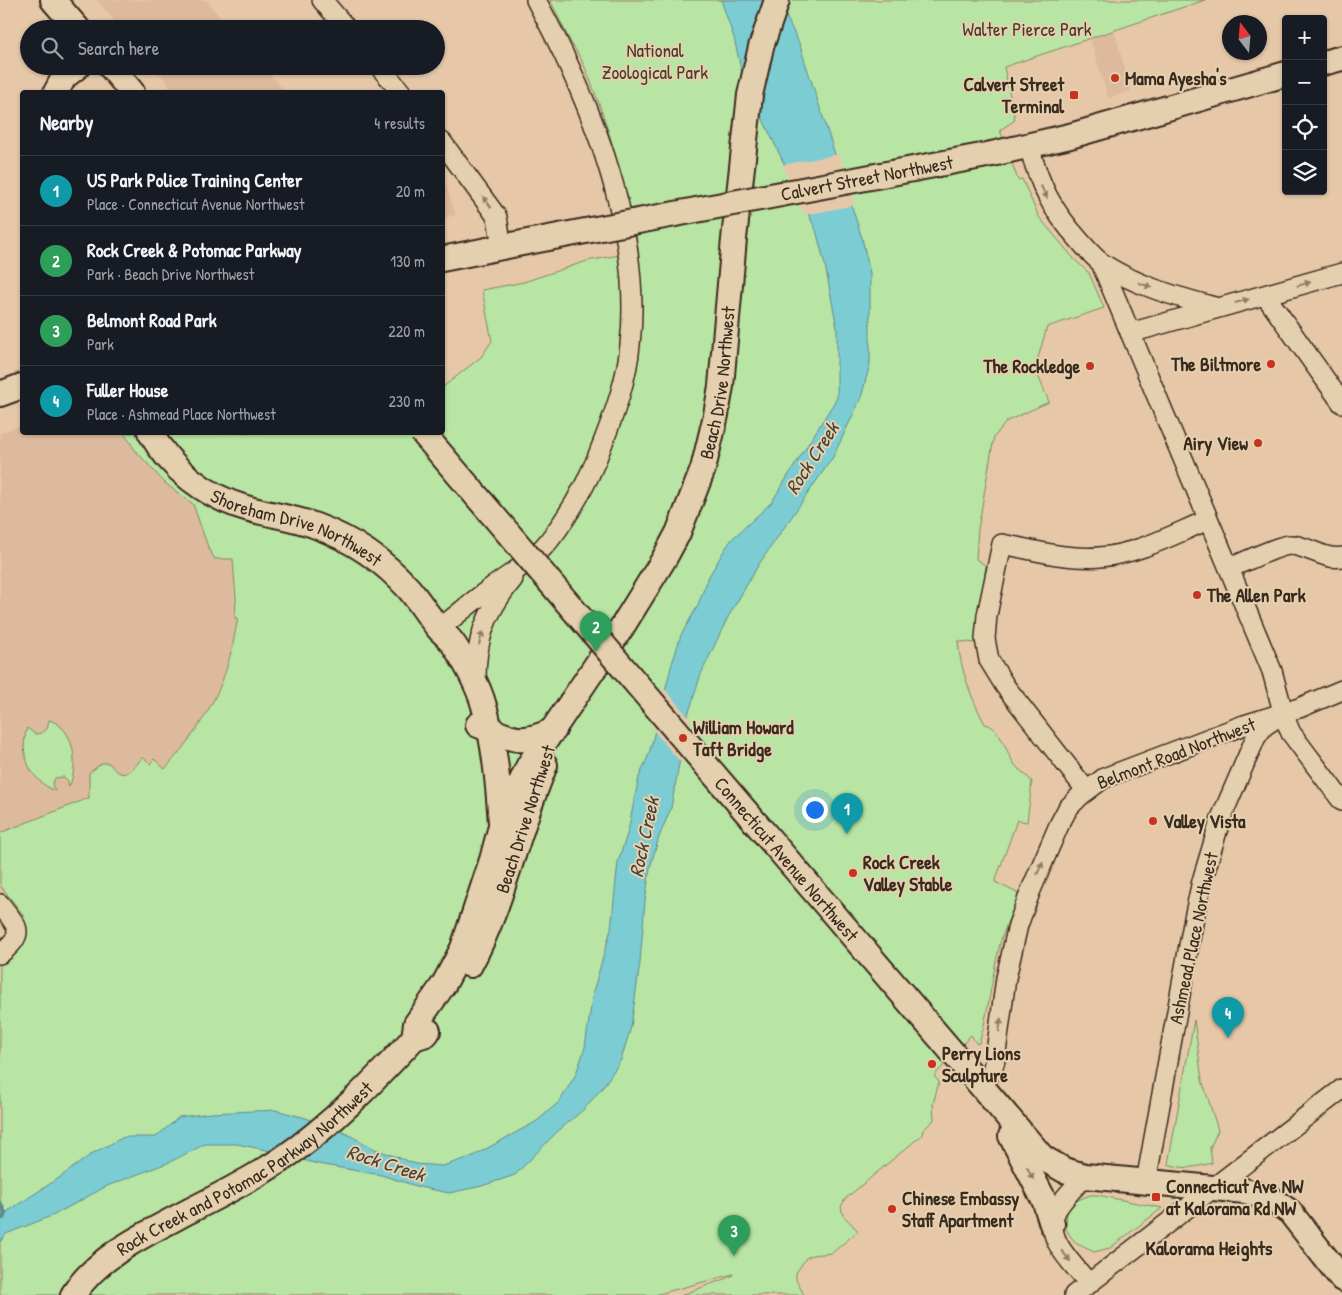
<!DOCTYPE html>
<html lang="en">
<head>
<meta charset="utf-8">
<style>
  body { margin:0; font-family:"Patrick Hand",sans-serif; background:#242831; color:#f1f3f6 }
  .controls { position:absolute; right:15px; top:15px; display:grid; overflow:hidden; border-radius:5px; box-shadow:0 1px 4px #0004 }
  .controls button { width:45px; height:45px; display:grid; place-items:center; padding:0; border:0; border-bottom:1px solid #363941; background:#171b24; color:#f1f3f6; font:25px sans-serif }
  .compass { position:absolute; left:1222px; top:15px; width:45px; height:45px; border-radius:50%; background:#171b24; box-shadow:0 1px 4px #0004; rotate:344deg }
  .you { position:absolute; left:814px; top:809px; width:18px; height:18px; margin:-12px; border:4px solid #fff; border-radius:50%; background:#1a73e8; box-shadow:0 0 0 8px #1a73e833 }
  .badge { display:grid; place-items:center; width:32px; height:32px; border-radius:50%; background:#c8321e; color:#fff; font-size:16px; font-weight:700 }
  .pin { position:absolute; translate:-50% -41px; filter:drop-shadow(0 1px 2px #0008) }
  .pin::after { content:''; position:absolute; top:26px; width:18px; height:15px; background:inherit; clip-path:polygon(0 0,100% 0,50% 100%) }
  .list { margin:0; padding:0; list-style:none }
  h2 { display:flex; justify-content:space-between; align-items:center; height:65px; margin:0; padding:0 20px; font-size:21px }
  h2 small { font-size:16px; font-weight:400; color:#9ea1a6 }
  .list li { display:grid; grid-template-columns:32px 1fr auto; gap:15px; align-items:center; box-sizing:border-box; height:70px; padding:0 20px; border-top:1px solid #363941 }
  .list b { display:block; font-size:19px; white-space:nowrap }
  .list p { margin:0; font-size:16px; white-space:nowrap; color:#9ea1a6 }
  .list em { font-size:16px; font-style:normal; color:#9ea1a6 }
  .icon { flex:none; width:28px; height:28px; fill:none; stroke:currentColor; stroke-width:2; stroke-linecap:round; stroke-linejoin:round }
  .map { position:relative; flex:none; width:1342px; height:1295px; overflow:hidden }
  .search { position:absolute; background:#171b24; box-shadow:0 1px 4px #0004; left:20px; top:20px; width:425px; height:55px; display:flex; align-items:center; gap:12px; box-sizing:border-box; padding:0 18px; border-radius:28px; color:#9ea1a6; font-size:19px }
  .panel { position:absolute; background:#171b24; box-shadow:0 1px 4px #0004; left:20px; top:90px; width:425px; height:345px; border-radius:5px }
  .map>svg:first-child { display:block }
  .built { fill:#ddba9d }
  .green { fill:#b8e5a3; stroke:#7a8860 }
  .water { fill:#7bccd3; stroke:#618b8b }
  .pier { fill:#e6c8a9 }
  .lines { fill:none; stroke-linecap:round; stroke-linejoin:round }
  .stream { stroke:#618b8b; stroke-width:4.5 }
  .minor-casing { stroke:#3b2a1e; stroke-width:22 }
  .major-casing { stroke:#3b2a1e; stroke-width:28 }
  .minor { stroke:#e4d0ae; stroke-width:19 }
  .major { stroke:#e4d0ae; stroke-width:24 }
  .major-bridge-casing { stroke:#3b2a1e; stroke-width:28; stroke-linecap:butt }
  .major-bridge { stroke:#e4d0ae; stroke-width:24 }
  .oneway { fill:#907d66 }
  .poi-dot { fill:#c8321e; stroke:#e4d0ae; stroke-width:2 }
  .labels { text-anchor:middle; stroke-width:4; stroke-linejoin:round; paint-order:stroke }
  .park-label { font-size:19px; fill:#483d2b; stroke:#e4d0ae }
  .poi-label { font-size:19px; font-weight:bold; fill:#3b2a1e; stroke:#e4d0ae; text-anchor:start }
  .street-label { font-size:19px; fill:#3b2a1e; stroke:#e4d0ae }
  .water-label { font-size:20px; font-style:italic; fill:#454239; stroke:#e4d0ae }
  .neighbourhood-label { font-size:20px; font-weight:bold; fill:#3b2a1e; stroke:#e4d0ae }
</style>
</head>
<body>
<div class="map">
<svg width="1342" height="1295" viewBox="0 0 1342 1295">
  <rect width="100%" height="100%" fill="#e6c8a9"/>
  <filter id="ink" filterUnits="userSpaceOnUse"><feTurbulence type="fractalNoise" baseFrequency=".02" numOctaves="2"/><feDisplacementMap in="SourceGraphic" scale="10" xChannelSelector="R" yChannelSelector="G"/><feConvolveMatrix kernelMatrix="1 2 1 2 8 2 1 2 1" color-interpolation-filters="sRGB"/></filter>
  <g filter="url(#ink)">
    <path class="built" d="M97 0H206L230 29H121Z
      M1114 30 1131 91 1108 98 1090 38Z
      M153 66H263L285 92H163L170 86Z
      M442 179 445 180 456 215 443 218Z
      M22 425V432L124 433 135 450 165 483 193 504 209 550 233 559 235 618H238L229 660 223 678 213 702 193 735 164 769 154 760 22 919 0 891V433Z"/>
    <path class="green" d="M550 0H1205L1004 67 1015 120 1000 130 1018 180 1022 179 1039 217 1075 260 1089 273 1104 308 1047 327 1035 368 1049 402 1007 421 994 437 978 529 976 559 986 566 975 643 958 641C960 669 972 700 985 724 1001 727 1006 753 1015 765 1020 772 1028 775 1032 782L1027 822 1017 820 995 882 1017 893 1019 897C1011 914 1003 930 999 948 991 979 989 1012 979 1043L977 1044 971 1035 934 1076 939 1082 933 1104 934 1120 923 1130 922 1135 845 1199 841 1207 843 1215 858 1231 832 1253 812 1255 806 1258 796 1273V1280L804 1295H682L732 1276 733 1274 655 1295H0V952L24 916 0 885V833L89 798V773L102 763H109C124 783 131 771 143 757L150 764 154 759 165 769C193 737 218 702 229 660 233 646 235 632 238 618H235L236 599 233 559H215L209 550 193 504 165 483 135 450 124 433 442 432 443 387 481 357 492 341 482 290 524 282 587 261 636 252C627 188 609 125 584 65 579 54 572 45 567 35 561 23 556 11 550 0Z
      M49 720C75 727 79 766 69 787L68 781 64 777 55 778 52 785 55 791C29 779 19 754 27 728L35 734 42 733 47 729Z
      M1194 1020 1202 1080 1218 1130 1210 1148 1212 1163C1195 1167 1185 1170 1168 1164Z
      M1090 1195H1097L1162 1208 1110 1248 1094 1252 1077 1244 1071 1237 1066 1229 1067 1211 1076 1201Z"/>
    <path class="water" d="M721 0H777L784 12 799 43 862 238 870 273V364L861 398 833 457 759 564 727 619 701 674 688 715 671 808 659 837 650 868 645 901 640 963 631 1027 621 1060 603 1087 583 1110 557 1132 515 1175 482 1186 449 1193 419 1187 381 1175 318 1164 266 1150 237 1144H205L170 1162 107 1186 54 1215 6 1234 0 1242V1218L5 1213 59 1178 93 1153 124 1137H156L179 1117 211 1113 275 1110 306 1118 345 1133 375 1149 416 1164 443 1166 473 1156 537 1121 560 1101 576 1074 585 1047 593 992 611 929 618 862 628 831 639 777 649 754 671 667 681 635 697 607 709 576 725 549 732 539 771 503 837 398V328L825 265 816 230 743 78 734 38Z"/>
    <path class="pier" d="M839 154 855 205 805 215 782 165Z
      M663 687 690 719 682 764 653 730Z"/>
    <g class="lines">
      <path class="stream" d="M0 1203 5 1213 3 1218"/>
      <defs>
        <path id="minor" d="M322 0 347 29
          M379 66 401 92
          M442 142 497 217 502 247
          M1029 146C1040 186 1051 209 1079 240 1086 248 1094 258 1103 264 1138 287 1179 297 1218 308
          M1101 263 1272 671 1285 719 1291 733 1342 801
          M1265 295 1342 403
          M1130 333 1342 273
          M1229 568C1243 563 1280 544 1292 545 1310 547 1324 560 1342 557
          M439 629C457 615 474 600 492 587 512 573 532 561 548 542 572 512 591 476 604 440 616 409 627 378 630 345 643 230 590 100 536 0
          M476 685C475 641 485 613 513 579
          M1086 790 1005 686 989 660 985 639 987 615 1002 544C1034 550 1067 560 1100 557 1138 554 1174 534 1208 520
          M0 904C18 928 27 932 0 954
          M981 1087 992 1071 995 1060 1006 978 1018 925 1031 890 1059 825 1068 808 1080 796 1104 778 1244 725 1299 708 1342 690
          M1085 1176C1076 1186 1064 1197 1057 1209 1041 1237 1073 1263 1089 1284
          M1146 1182 1194 918 1202 881 1221 818 1256 737 1264 726 1276 718
          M1074 1295 1342 1089"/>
        <g id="major">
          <path d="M53 0 78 29"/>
          <path d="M1323 63 1342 58"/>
          <path d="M110 66 132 92"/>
          <path d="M56 92 64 77 78 66"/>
          <path d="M992 154 1070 136 1286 74"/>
          <path d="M442 259 517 244"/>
          <path d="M0 394 22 386"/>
          <path id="s1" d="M150 432C171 469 205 496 246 508 269 515 293 517 316 526 351 539 384 561 409 589 420 602 428 616 439 629 443 633 448 637 452 642 464 659 479 687 484 706 495 744 498 784 501 823"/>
          <path d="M478 725C513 738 517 747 554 730"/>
          <path id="s2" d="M676 730 1043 1158 1064 1170 1085 1176 1245 1191 1270 1198 1290 1212 1342 1279"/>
          <path d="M470 965C495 919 508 868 525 819 531 801 538 783 545 765"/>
          <path id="s3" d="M414 1038 416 1024 444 984 463 948 492 860 501 826 529 765 622 627 664 559 678 533 703 469 716 415 721 386 734 239 750 95 761 47 777 0"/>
          <path d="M1011 1136 1045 1202 1052 1224"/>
          <path id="s4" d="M73 1295C98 1255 150 1232 189 1211 221 1195 252 1179 282 1159 332 1125 373 1082 414 1038L426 1034 428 1031"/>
        </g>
      </defs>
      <use href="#minor" class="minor-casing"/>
      <use href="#major" class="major-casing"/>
      <use href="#minor" class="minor"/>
      <use href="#major" class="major"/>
      <defs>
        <g id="major-bridge">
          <path id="s5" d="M517 244 992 154"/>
          <path d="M422 432 676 730"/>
        </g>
      </defs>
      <use href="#major-bridge" class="major-bridge-casing"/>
      <use href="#major-bridge" class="major-bridge"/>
    </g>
    <defs><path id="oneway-solid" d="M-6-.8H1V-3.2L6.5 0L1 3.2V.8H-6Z" transform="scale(1.25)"/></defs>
    <g class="oneway">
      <use href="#oneway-solid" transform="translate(1044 192) rotate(64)"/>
      <use href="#oneway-solid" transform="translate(487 202) rotate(-128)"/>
      <use href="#oneway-solid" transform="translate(1304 284) rotate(-16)"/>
      <use href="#oneway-solid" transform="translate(1145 285) rotate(21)"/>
      <use href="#oneway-solid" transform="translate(1242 301) rotate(-15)"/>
      <use href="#oneway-solid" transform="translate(481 638) rotate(-74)"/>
      <use href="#oneway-solid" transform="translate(1040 868) rotate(-67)"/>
      <use href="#oneway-solid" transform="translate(1000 1025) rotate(-83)"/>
      <use href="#oneway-solid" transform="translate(1030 1173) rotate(63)"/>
      <use href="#oneway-solid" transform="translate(1066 1256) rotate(51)"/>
    </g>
  </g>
  <g class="poi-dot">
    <circle cx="1115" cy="78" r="5"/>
    <rect x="1069" y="90" width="10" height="10" rx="2.5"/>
    <circle cx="1271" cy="364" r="5"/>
    <circle cx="1090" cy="366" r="5"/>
    <circle cx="1258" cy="443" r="5"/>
    <circle cx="1197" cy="595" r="5"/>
    <circle cx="683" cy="738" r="5"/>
    <circle cx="1153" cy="821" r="5"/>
    <circle cx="853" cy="873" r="5"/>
    <circle cx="932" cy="1064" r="5"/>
    <rect x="1151" y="1192" width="10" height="10" rx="2.5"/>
    <circle cx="892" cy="1209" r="5"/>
  </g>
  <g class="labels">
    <g class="park-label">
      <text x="1027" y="36">Walter Pierce Park</text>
      <text x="655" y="57">National<tspan x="655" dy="22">Zoological Park</tspan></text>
    </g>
    <g class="poi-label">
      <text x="1125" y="85">Mama Ayesha's</text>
      <text x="1064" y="91" text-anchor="end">Calvert Street<tspan x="1064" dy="22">Terminal</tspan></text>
      <text x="1261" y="371" text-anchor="end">The Biltmore</text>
      <text x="1080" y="373" text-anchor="end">The Rockledge</text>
      <text x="1248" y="450" text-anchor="end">Airy View</text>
      <text x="1207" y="602">The Allen Park</text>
      <text x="693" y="734">William Howard<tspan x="693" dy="22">Taft Bridge</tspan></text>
      <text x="1163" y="828">Valley Vista</text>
      <text x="863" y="869">Rock Creek<tspan x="863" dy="22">Valley Stable</tspan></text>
      <text x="942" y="1060">Perry Lions<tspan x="942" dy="22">Sculpture</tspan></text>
      <text x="1166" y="1193">Connecticut Ave NW<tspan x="1166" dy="22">at Kalorama Rd NW</tspan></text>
      <text x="902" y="1205">Chinese Embassy<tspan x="902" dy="22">Staff Apartment</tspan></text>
    </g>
    <g class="street-label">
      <text dy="7" stroke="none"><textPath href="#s5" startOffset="356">Calvert Street Northwest</textPath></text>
      <text dy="7" stroke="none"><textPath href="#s3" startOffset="731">Beach Drive Northwest</textPath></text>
      <text dy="7" stroke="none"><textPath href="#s1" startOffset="180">Shoreham Drive Northwest</textPath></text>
      <text transform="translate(1176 753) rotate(-21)" y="7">Belmont Road Northwest</text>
      <text transform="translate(525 819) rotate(-72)" y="7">Beach Drive Northwest</text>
      <text dy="7" stroke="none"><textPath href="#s2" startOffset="170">Connecticut Avenue Northwest</textPath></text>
      <text transform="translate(1193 938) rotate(-78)" y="7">Ashmead Place Northwest</text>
      <text dy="7" stroke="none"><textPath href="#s4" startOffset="215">Rock Creek and Potomac Parkway Northwest</textPath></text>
    </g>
    <g class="water-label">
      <text transform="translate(812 458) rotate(-57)" y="7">Rock Creek</text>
      <text transform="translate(644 837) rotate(-78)" y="7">Rock Creek</text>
      <text transform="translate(386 1163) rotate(18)" y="7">Rock Creek</text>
    </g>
    <g class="neighbourhood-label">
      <text x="1209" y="1255">Kalorama Heights</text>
    </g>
  </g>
</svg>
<div class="controls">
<button>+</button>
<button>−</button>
<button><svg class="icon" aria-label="locate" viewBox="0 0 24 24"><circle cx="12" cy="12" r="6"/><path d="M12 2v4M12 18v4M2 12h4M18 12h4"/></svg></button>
<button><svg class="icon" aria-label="layers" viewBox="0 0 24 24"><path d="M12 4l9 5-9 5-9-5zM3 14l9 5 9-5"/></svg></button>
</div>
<svg class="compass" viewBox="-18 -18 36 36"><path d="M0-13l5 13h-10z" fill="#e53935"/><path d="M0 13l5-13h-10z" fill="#9ea1a6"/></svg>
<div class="you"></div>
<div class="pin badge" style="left:847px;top:834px;background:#0f9aa8">1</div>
<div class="pin badge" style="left:596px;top:652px;background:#2e9e5b">2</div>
<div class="pin badge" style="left:734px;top:1256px;background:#2e9e5b">3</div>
<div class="pin badge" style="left:1228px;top:1038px;background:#0f9aa8">4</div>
<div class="search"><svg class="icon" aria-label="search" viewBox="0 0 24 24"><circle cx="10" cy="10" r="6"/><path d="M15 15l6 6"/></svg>Search here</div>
<section class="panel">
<h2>Nearby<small>4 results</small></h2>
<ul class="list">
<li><span class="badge" style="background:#0f9aa8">1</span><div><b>US Park Police Training Center</b><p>Place · Connecticut Avenue Northwest</p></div><em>20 m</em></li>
<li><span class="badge" style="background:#2e9e5b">2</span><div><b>Rock Creek &amp; Potomac Parkway</b><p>Park · Beach Drive Northwest</p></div><em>130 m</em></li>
<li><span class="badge" style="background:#2e9e5b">3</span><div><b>Belmont Road Park</b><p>Park</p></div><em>220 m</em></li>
<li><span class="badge" style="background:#0f9aa8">4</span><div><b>Fuller House</b><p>Place · Ashmead Place Northwest</p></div><em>230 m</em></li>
</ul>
</section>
</div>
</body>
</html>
